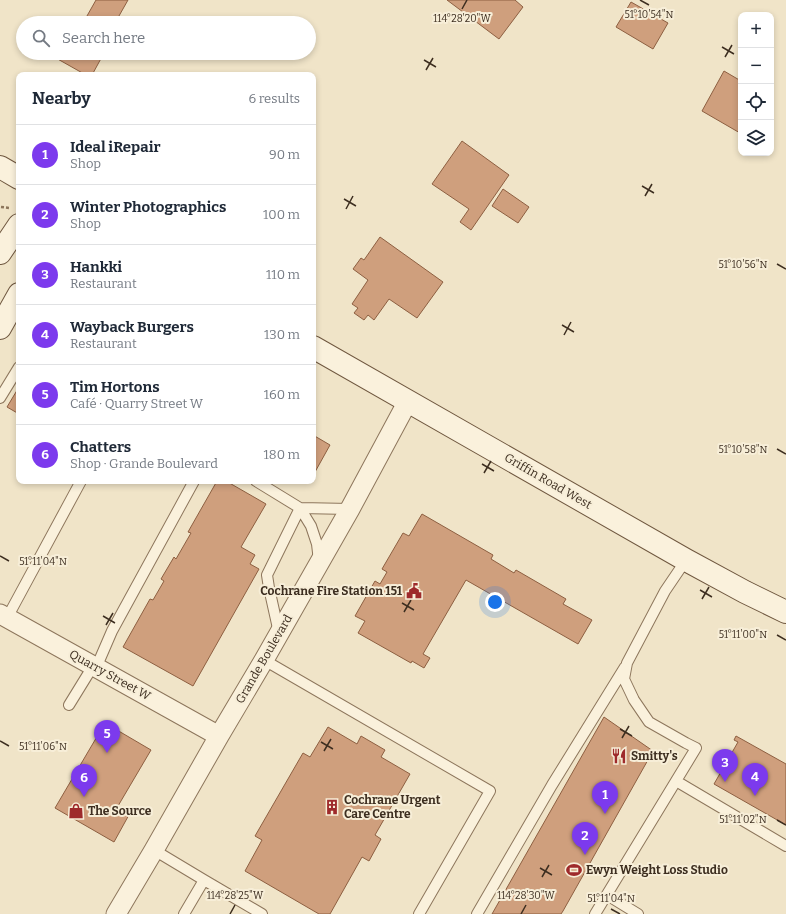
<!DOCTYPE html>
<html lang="en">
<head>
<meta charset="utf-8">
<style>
  body { margin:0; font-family:Bitter,serif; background:#f2f2f3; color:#1f2937 }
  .controls { position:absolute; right:12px; top:12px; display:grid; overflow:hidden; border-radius:8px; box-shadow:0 2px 6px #0003 }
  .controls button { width:36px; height:36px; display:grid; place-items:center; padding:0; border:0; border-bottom:1px solid #e0e1e3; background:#fff; color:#1f2937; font:20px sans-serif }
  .you { position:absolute; left:495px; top:602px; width:14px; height:14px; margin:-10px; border:3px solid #fff; border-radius:50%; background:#1a73e8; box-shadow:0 0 0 6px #1a73e833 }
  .badge { display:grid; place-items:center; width:26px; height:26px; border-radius:50%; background:#7c3aed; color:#fff; font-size:13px; font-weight:700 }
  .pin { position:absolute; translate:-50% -33px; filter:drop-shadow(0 1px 2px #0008) }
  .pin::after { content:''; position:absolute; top:21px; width:14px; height:12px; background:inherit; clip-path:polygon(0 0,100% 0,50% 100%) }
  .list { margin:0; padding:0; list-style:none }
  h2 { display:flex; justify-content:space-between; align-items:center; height:52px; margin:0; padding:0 16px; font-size:17px }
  h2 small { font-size:13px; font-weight:400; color:#747a83 }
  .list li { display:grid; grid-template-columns:26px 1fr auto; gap:12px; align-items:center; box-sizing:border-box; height:60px; padding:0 16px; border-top:1px solid #e0e1e3 }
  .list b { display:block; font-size:15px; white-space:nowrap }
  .list p { margin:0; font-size:13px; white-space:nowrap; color:#747a83 }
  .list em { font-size:13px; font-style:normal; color:#747a83 }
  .icon { flex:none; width:22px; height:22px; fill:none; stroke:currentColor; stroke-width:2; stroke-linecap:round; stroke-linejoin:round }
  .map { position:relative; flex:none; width:786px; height:914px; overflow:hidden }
  .search { position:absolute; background:#fff; box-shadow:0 2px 6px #0003; left:16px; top:16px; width:300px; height:44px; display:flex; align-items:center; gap:10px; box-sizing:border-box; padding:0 14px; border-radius:22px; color:#747a83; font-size:15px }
  .panel { position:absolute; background:#fff; box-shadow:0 2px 6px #0003; left:16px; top:72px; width:300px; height:412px; border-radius:8px }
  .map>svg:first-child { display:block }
  .building { fill:#cf9f7d; stroke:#8d5f41 }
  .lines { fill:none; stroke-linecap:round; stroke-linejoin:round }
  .lane-casing { stroke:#8d765c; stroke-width:12 }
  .street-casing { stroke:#8d765c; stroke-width:21 }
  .secondary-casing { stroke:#6f573f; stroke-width:24 }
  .path { stroke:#8d765c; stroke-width:2.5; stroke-dasharray:3 2; stroke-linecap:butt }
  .lane { stroke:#faf1dc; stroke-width:10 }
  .street { stroke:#faf1dc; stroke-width:19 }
  .secondary { stroke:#faf1dc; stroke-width:22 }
  .ticks { fill:none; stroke:#3d2e20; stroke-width:1.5 }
  .labels { text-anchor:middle; stroke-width:4; stroke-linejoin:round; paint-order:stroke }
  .street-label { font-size:12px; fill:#3d2e20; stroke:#f7eed8 }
  .poi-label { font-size:12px; font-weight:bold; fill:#3d2e20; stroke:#f7eed8; text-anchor:start }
  .ticks-label { font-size:10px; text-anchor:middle; fill:#3d2e20; stroke:#f7eed8; stroke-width:4; stroke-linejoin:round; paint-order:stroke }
</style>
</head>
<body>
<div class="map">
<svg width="786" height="914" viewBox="0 0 786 914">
  <rect width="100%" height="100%" fill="#f0e4c8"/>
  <path class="building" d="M96 0H128L115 23H83Z
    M447 0H515L523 7 499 39Z
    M631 2 668 23 653 49 616 27Z
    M47 53H104L92 75H86Z
    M724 71 741 81V131L740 133 702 111Z
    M462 141 509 175 471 230 460 222 469 209 432 184Z
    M503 189 529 207 518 223 492 206Z
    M380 237 443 282 417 318 389 299 374 320 368 315 364 320 354 313 358 308 352 304 368 280 353 269 361 258 364 260Z
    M19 387V414L7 407Z
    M313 435 330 445 315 472 313 471Z
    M217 481H226L266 504 241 547 255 555 250 564 259 569 193 686 123 647 150 599 153 600 164 581 161 579 174 557 176 559 191 533 188 532Z
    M422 514 493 555 491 559 514 573 516 570 566 599 563 604 592 620 578 644 466 580 423 654 430 658 424 668 412 661 411 663 358 633 365 621 355 616 375 581 380 584 387 572 382 569 403 533 409 536Z
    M604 717 653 751 563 911 561 914H492Z
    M105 723 151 750 118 806 130 813 114 842 55 808Z
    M328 727 357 744 361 736 385 750 381 757 410 774 375 835 381 839 369 861 362 857 330 914H319L245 871 262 840 255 836 303 753 310 757Z
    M736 736 786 764V825L714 784 738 742 734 740Z"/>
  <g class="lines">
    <defs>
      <path id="lane" d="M0 398 19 367
        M256 481 300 508 311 526 317 544 319 561
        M7 618 81 481
        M279 633 269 588 267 575 300 508 350 509
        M264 660 490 791 419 914
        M96 668 112 631 194 481
        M69 705 93 666
        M676 781 786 846
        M154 850 204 880 262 914
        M607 895 638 914
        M184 914 204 880
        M477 914 552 785 625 667
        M595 914 696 748 686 743 649 722 634 700 624 679 627 663 665 591 686 560"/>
      <path id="street" d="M0 614 219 736
        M116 914 154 850 219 736 264 660 350 509 408 401"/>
      <path id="secondary" d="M0 167 19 178
        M0 253 19 225
        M0 328 19 294
        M313 347 686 560 745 592 786 612"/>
    </defs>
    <use href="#lane" class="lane-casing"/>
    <use href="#street" class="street-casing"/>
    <use href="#secondary" class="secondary-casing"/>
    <path class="path" d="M1 207 10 208"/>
    <use href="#lane" class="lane"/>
    <use href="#street" class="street"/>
    <use href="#secondary" class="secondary"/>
  </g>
  <path class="ticks" d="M640 0 649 5M462 9 467 0M722 47 734 54M725 57 732 45M424 60 436 67M426 70 433 58M642 186 654 193M645 196 652 184M344 199 356 206M346 209 353 196M777 264 786 269M562 325 574 332M564 335 571 322M777 449 786 454M482 464 494 471M484 473 491 461M0 556 9 561M700 590 712 597M702 599 709 587M402 603 414 610M404 612 411 600M103 616 115 623M106 625 113 613M777 635 786 640M620 729 632 736M622 738 629 726M0 741 9 746M321 742 333 749M324 751 331 739M777 820 786 825M540 868 552 875M542 877 549 865M611 909 620 914M230 914 235 905M521 914 526 905"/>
  <defs>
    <symbol id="civic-bare" viewBox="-9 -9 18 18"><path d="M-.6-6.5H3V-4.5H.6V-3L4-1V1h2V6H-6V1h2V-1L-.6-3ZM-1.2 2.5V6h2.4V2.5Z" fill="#9e2a2b" stroke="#f7eed8" stroke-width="2.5" paint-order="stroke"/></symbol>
    <symbol id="restaurant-bare" viewBox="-9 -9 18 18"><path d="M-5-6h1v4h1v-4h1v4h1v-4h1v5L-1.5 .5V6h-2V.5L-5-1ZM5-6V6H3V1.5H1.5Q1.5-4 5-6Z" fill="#9e2a2b" stroke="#f7eed8" stroke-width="2.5" paint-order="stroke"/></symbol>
    <symbol id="building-bare" viewBox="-9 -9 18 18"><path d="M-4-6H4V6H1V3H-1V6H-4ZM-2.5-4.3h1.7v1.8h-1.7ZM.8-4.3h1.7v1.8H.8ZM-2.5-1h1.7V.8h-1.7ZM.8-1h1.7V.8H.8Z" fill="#9e2a2b" stroke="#f7eed8" stroke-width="2.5" paint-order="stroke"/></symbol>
    <symbol id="shop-bare" viewBox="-9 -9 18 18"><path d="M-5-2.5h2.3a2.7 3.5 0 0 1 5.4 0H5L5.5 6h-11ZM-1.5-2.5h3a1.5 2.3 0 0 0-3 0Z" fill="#9e2a2b" stroke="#f7eed8" stroke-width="2.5" paint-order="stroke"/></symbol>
    <symbol id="stadium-bare" viewBox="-9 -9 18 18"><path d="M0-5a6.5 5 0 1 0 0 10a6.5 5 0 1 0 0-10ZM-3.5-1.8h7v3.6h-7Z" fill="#9e2a2b" stroke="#f7eed8" stroke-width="2.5" paint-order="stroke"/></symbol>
  </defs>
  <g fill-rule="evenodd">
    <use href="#civic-bare" x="403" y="580" width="22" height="22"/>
    <use href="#restaurant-bare" x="608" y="745" width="22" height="22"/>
    <use href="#building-bare" x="321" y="796" width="22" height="22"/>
    <use href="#shop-bare" x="65" y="800" width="22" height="22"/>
    <use href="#stadium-bare" x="563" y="859" width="22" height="22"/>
  </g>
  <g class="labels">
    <g class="street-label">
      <text transform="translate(548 481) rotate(30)" y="4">Griffin Road West</text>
      <text transform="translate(264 659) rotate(-60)" y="4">Grande Boulevard</text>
      <text transform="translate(110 675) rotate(29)" y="4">Quarry Street W</text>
    </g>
    <g class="poi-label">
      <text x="402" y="595" text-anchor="end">Cochrane Fire Station 151</text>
      <text x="631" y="760">Smitty's</text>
      <text x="344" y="804">Cochrane Urgent<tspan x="344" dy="14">Care Centre</tspan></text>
      <text x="88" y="815">The Source</text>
      <text x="586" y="874">Ewyn Weight Loss Studio</text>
    </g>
  </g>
  <g class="ticks-label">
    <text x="649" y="18">51°10'54"N</text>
    <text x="462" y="22">114°28'20"W</text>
    <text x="743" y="268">51°10'56"N</text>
    <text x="743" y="453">51°10'58"N</text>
    <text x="43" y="565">51°11'04"N</text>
    <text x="743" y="638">51°11'00"N</text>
    <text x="43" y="750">51°11'06"N</text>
    <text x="743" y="823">51°11'02"N</text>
    <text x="235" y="899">114°28'25"W</text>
    <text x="526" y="899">114°28'30"W</text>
    <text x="611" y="902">51°11'04"N</text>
  </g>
</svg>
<div class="controls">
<button>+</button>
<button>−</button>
<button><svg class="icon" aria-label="locate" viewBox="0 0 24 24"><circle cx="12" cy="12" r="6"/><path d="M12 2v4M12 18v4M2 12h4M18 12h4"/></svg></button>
<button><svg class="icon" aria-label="layers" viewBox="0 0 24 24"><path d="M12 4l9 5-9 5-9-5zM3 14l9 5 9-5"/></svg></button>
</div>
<div class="you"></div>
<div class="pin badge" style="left:605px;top:814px">1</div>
<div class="pin badge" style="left:585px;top:855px">2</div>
<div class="pin badge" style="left:725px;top:782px">3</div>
<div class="pin badge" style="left:755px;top:796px">4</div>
<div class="pin badge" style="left:107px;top:753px">5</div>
<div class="pin badge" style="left:84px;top:797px">6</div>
<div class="search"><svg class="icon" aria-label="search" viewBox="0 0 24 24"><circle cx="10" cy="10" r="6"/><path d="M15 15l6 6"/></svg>Search here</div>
<section class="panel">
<h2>Nearby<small>6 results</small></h2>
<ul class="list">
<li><span class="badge">1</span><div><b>Ideal iRepair</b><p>Shop</p></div><em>90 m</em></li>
<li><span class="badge">2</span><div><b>Winter Photographics</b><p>Shop</p></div><em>100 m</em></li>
<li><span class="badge">3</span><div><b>Hankki</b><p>Restaurant</p></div><em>110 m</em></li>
<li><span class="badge">4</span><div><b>Wayback Burgers</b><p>Restaurant</p></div><em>130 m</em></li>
<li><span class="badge">5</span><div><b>Tim Hortons</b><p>Café · Quarry Street W</p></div><em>160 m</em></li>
<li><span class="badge">6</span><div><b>Chatters</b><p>Shop · Grande Boulevard</p></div><em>180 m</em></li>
</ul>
</section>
</div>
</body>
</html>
